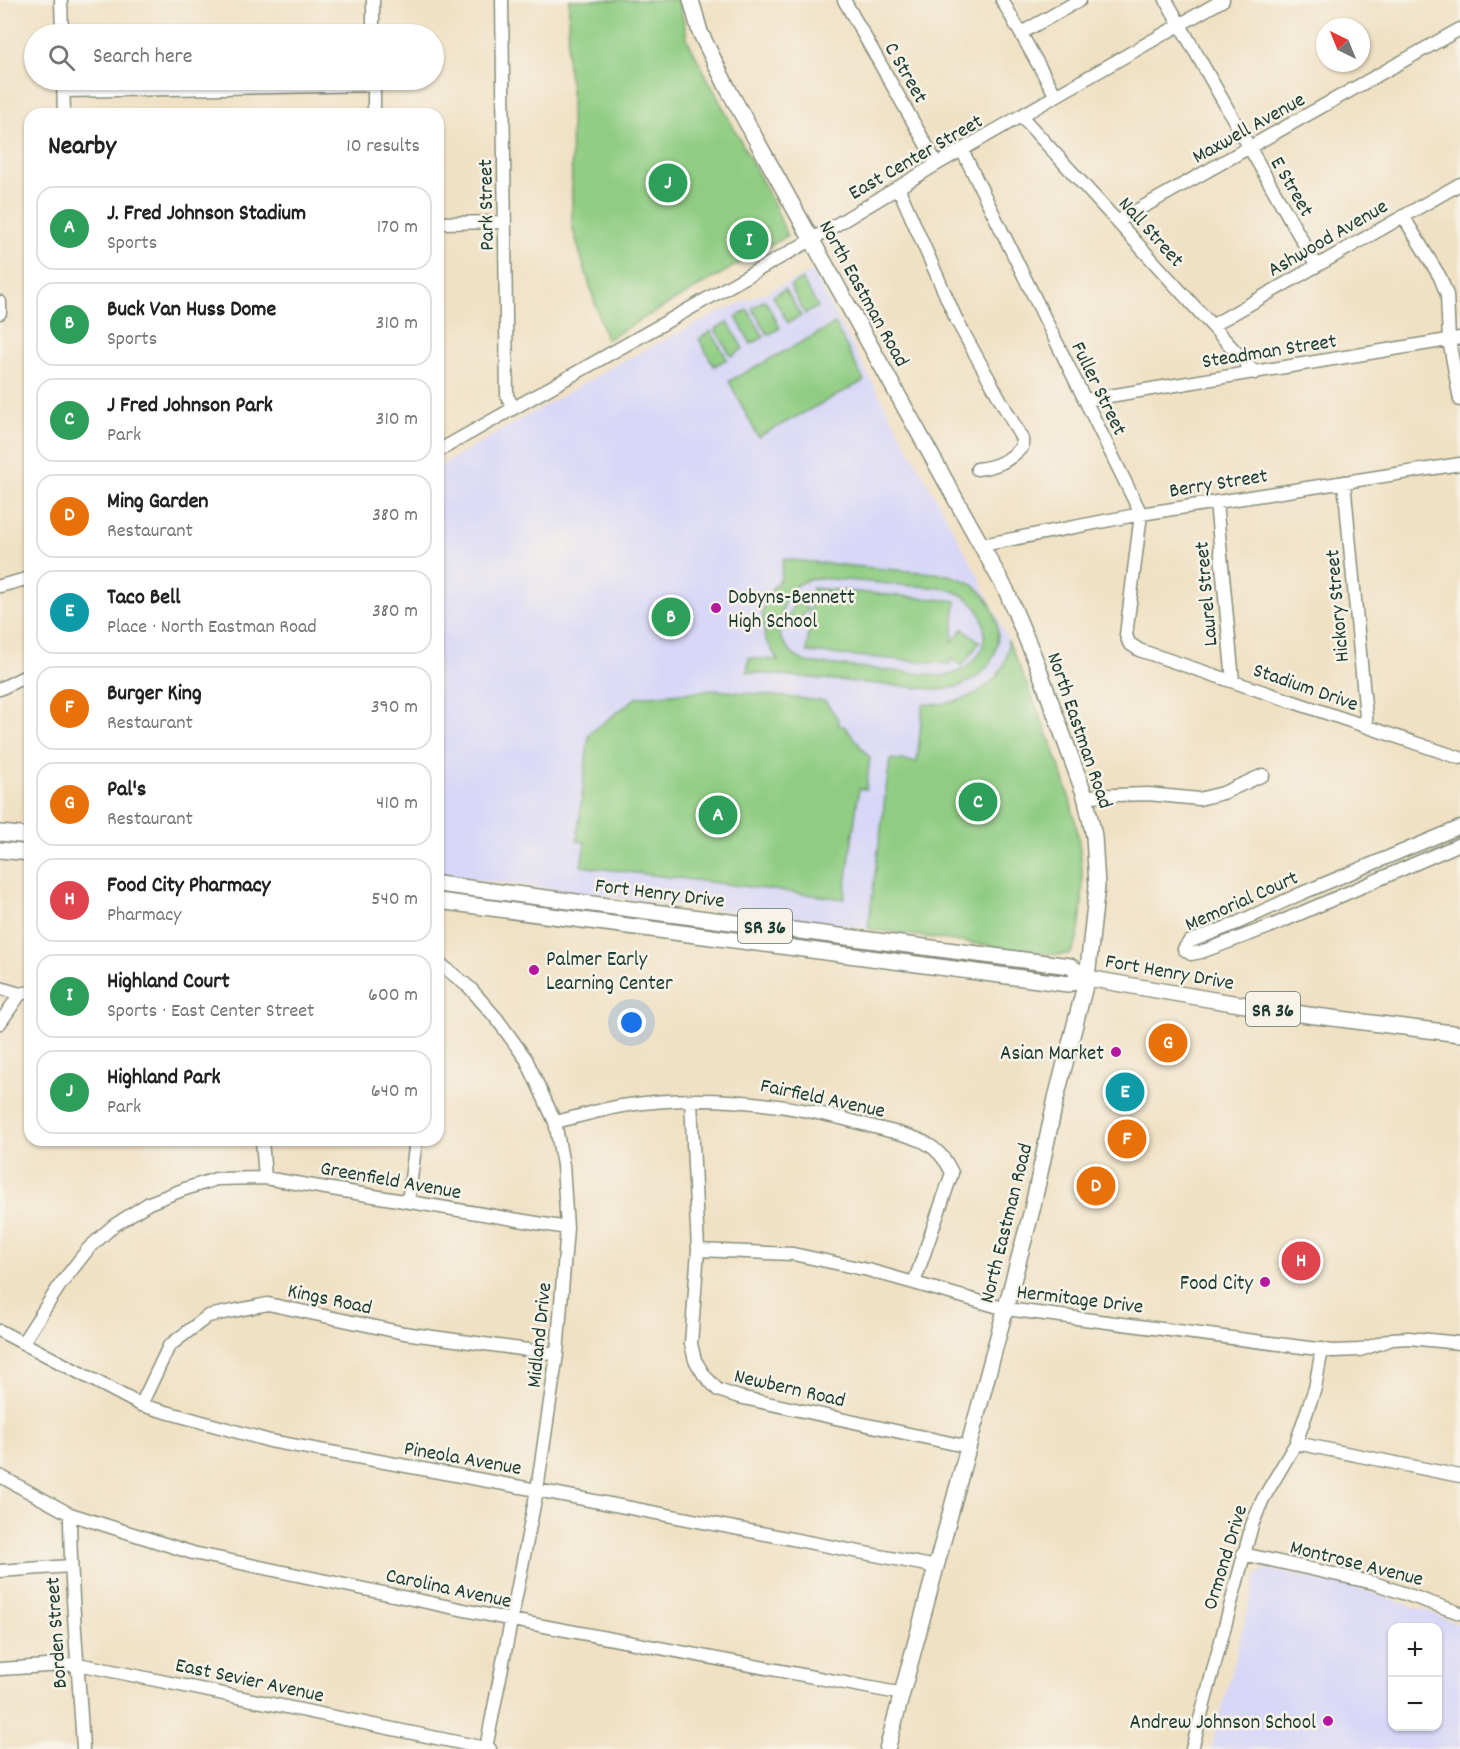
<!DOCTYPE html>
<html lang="en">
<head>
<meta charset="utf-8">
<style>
  body { margin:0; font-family:Dekko,sans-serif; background:#f2f2f2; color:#222 }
  .controls { position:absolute; right:18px; bottom:18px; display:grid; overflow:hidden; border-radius:12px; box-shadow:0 2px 4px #0004 }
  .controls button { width:54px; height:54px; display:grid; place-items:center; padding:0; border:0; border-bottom:2px solid #e0e0e0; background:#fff; color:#222; font:30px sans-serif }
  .compass { position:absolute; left:1316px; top:18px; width:54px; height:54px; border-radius:50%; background:#fff; box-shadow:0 2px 4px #0004; rotate:317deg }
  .you { position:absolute; left:632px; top:1023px; width:21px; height:21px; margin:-15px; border:4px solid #fff; border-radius:50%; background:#1a73e8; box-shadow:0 0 0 9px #1a73e833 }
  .badge { display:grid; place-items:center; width:39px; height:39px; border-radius:50%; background:#b5179e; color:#fff; font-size:20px; font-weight:700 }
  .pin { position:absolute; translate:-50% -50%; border:3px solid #fff; box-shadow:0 2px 6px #0006 }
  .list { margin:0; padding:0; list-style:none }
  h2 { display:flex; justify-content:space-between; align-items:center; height:78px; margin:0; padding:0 24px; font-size:26px }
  h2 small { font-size:20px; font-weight:400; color:#767676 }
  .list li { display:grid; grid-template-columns:39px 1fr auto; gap:18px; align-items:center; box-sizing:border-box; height:84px; margin:0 12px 12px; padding:0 12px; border:2px solid #e0e0e0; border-radius:18px }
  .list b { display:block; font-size:22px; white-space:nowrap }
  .list p { margin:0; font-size:20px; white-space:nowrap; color:#767676 }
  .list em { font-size:20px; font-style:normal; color:#767676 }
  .icon { flex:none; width:33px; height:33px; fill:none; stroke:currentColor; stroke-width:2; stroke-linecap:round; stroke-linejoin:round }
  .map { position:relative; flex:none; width:1460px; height:1749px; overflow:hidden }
  .search { position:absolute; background:#fff; box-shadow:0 2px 4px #0004; left:24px; top:24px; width:420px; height:66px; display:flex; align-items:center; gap:15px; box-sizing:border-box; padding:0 21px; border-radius:33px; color:#767676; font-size:22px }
  .panel { position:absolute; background:#fff; box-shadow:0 2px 4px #0004; left:24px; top:108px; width:420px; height:1038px; border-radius:18px }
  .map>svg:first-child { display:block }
  .built { fill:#d8d7f8; fill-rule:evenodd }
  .green { fill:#90cd83; stroke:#58855c; stroke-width:1.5; fill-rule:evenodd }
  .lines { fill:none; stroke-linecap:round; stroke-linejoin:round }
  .minor-casing { stroke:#888f7c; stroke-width:15 }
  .major-casing { stroke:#888f7c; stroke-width:18 }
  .minor { stroke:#fff; stroke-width:12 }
  .major { stroke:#fff; stroke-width:15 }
  .poi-dot { fill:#b5179e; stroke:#f7f3e8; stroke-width:2 }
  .labels { text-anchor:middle; stroke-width:5; stroke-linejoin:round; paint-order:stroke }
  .shield { fill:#f7f3e8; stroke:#60746a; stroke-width:1.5 }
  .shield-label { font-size:20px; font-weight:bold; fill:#1f3d34 }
  .street-label { font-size:21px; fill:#1f3d34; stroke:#f7f3e8 }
  .poi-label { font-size:21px; fill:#1f3d34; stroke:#f7f3e8; text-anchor:end }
</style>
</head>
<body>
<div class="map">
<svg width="1460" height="1749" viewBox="0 0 1460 1749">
  <rect width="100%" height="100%" fill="#f7f3e8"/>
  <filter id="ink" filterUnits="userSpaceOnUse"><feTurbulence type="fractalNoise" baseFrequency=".0167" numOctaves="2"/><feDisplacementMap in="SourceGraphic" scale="12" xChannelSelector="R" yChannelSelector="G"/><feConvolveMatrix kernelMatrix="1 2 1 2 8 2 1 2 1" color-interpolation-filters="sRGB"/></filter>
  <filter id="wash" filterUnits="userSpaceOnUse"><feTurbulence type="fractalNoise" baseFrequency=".008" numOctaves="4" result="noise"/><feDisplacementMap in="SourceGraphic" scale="24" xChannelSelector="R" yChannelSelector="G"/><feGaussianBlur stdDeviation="1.35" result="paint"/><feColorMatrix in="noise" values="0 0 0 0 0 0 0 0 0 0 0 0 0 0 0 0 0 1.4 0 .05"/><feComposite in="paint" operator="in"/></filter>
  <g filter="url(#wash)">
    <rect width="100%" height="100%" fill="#f0e1c4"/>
    <path class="built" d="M812 272 978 575 1008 640 1007 657 1002 668 981 691 967 699 936 706 917 762 890 760 868 929 438 875V467L619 363 718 313Z
      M1265 1569 1352 1586 1432 1613 1460 1625V1749H1211L1255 1582 1257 1575ZM1392 1628H1438V1726H1392Z"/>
    <path class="green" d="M569 0H679L688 41 775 206 787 236 606 340 572 226 571 89 567 59Z
      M802 279 818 307 805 314 790 286Z
      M785 289 801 316 788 323 773 296Z
      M765 300 780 328 768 335 752 308Z
      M748 310 764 337 751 344 736 317Z
      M728 322 743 349 731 356 715 329Z
      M835 324 864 381 758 437 729 381Z
      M711 331 727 359 714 366 699 339Z
      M783 559C821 563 859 567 898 570 920 573 950 571 970 583 993 597 1003 626 995 652 987 676 965 687 942 690L747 672 749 658 778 660 765 639 762 612 771 590 781 578ZM819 578C846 580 874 582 901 585 921 587 946 585 964 596 981 606 989 629 982 648 975 664 960 674 943 676L805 662 792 654 781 639C779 632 780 626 781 620 784 594 791 581 819 578Z
      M812 588 956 601 952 642 963 629 980 642 962 666 951 658 950 664 807 652Z
      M795 601H799L808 610 787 631 784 628Z
      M1008 640C1044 727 1092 819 1081 915 1079 929 1079 942 1070 954L1057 955 868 929 890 759 917 762 923 704C961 708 1010 685 1008 640Z
      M716 690 825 701 838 719V725L844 726 870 758 866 789H859L844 899 581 866 585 842 577 841 589 734 637 697Z"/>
  </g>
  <g filter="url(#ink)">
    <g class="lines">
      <defs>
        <path id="minor" d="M61 0 62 34
          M373 0V34
          M502 0 507 396 514 408
          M844 0 937 164
          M1002 0 1056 96
          M1166 0 1316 265
          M1021 33 1080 0
          M63 80 64 114
          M374 80V114
          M64 91 374 85
          M1021 116 1255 373
          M962 150 1141 514 1126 635 1129 643 1139 650 1460 758
          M898 187 957 321 1022 439V447C1009 461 996 467 977 469
          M1403 216 1440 277 1447 295 1449 340 1460 400
          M1118 221 1460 29
          M438 223 505 222
          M0 302V313
          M1213 325 1460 184
          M1085 400 1460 338
          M438 451 811 240 937 164 1223 0
          M1344 482 1367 727
          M1216 502 1233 681
          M982 545 1141 514 1460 464
          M0 586 30 578
          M0 689 30 674
          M1085 796 1148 794 1199 799 1223 793 1263 775
          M1460 827 1300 894 1237 923 1189 942 1184 949 1191 954 1201 952 1269 927 1460 844
          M438 962 470 988 497 1019 526 1059 555 1122 563 1165 567 1228 557 1354 537 1490 486 1748
          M0 988 20 994 30 992
          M0 1023 20 994
          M691 1100 698 1250 691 1344 695 1360 704 1375 718 1390 739 1397 969 1447
          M555 1122C577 1117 599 1110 622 1106 707 1092 791 1103 874 1127 908 1136 936 1137 952 1173L914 1283
          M262 1140 265 1178
          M408 1202 416 1140
          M698 1250 793 1254 868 1270 1006 1309 1333 1351 1360 1350 1392 1339 1409 1338 1460 1343
          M0 1331 141 1405 270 1441 537 1490 937 1567
          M23 1342 60 1285 88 1249 113 1226 149 1203 185 1189 216 1179 265 1178 567 1228
          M141 1405 169 1346 208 1316 268 1304 404 1333 557 1354
          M1296 1443 1460 1476
          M0 1476 70 1514 193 1553 512 1620 903 1694
          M70 1514C70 1592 79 1671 83 1749
          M1243 1554 1374 1583 1460 1613
          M0 1571 70 1566
          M0 1669 78 1664 490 1749
          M1192 1749 1252 1525 1263 1499 1296 1443 1315 1388 1322 1349"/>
        <path id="major" d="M691 0 700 32 728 89 1006 590 1037 664 1085 796 1094 836 1097 886 1087 978 1056 1098 1032 1210 887 1749
          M0 833 30 836
          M0 850 30 853
          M438 884 1070 966 1087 978 1208 999 1308 1015 1460 1034
          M438 901 1068 984 1087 978"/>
      </defs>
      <use href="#minor" class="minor-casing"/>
      <use href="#major" class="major-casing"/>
      <use href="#minor" class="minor"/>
      <use href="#major" class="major"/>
    </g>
  </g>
  <g class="poi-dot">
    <circle cx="716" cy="608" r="6"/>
    <circle cx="534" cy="970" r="6"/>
    <circle cx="1116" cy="1052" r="6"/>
    <circle cx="1265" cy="1282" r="6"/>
    <circle cx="1328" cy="1721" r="6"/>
  </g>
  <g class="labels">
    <g class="shield">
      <rect x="738" y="909" width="54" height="34" rx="4.5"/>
      <rect x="1246" y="992" width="54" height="34" rx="4.5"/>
    </g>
    <g class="shield-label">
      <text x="765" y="933">SR 36</text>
      <text x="1273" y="1016">SR 36</text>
    </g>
    <g class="street-label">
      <text transform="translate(907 72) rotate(60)" y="7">C Street</text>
      <text transform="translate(1248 127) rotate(-29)" y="7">Maxwell Avenue</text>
      <text transform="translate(915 156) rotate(-30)" y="7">East Center Street</text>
      <text transform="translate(1293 186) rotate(60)" y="7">E Street</text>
      <text transform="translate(485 205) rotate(-91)" y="7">Park Street</text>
      <text transform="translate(1152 231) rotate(48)" y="7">Nall Street</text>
      <text transform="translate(1327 237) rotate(-30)" y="7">Ashwood Avenue</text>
      <text transform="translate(865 293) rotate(61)" y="7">North Eastman Road</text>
      <text transform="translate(1269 350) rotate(-9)" y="7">Steadman Street</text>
      <text transform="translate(1100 388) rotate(64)" y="7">Fuller Street</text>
      <text transform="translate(1218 482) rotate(-9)" y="7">Berry Street</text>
      <text transform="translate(1205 594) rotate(-95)" y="7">Laurel Street</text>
      <text transform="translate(1336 606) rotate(-95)" y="7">Hickory Street</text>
      <text transform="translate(1306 686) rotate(19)" y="7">Stadium Drive</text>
      <text transform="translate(1081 730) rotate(71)" y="7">North Eastman Road</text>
      <text transform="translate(660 892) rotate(7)" y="7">Fort Henry Drive</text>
      <text transform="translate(1241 900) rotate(-24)" y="7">Memorial Court</text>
      <text transform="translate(1170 971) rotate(10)" y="7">Fort Henry Drive</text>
      <text transform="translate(823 1097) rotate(12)" y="7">Fairfield Avenue</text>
      <text transform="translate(391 1179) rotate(10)" y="7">Greenfield Avenue</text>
      <text transform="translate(1005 1223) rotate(-76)" y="7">North Eastman Road</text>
      <text transform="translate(330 1298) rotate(12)" y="7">Kings Road</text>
      <text transform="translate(1080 1298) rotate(7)" y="7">Hermitage Drive</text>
      <text transform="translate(538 1335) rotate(-84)" y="7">Midland Drive</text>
      <text transform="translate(790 1387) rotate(13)" y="7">Newbern Road</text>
      <text transform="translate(463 1457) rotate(10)" y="7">Pineola Avenue</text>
      <text transform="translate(1224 1557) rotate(-73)" y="7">Ormond Drive</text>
      <text transform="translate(1357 1562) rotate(14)" y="7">Montrose Avenue</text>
      <text transform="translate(449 1587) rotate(12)" y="7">Carolina Avenue</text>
      <text transform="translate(55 1633) rotate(-94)" y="7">Borden Street</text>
      <text transform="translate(250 1679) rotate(12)" y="7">East Sevier Avenue</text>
    </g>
    <g class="poi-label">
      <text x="728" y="603" text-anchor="start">Dobyns-Bennett<tspan x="728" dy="24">High School</tspan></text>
      <text x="546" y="965" text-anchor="start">Palmer Early<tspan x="546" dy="24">Learning Center</tspan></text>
      <text x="1104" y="1059">Asian Market</text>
      <text x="1253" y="1289">Food City</text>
      <text x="1316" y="1728">Andrew Johnson School</text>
    </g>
  </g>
</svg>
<div class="controls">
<button>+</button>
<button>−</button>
</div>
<svg class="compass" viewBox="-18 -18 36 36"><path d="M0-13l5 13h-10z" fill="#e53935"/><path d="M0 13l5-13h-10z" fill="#767676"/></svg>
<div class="you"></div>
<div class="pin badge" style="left:718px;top:815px;background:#2e9e5b">A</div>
<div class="pin badge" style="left:671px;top:617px;background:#2e9e5b">B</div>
<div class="pin badge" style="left:978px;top:802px;background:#2e9e5b">C</div>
<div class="pin badge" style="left:1096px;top:1186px;background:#e8710a">D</div>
<div class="pin badge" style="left:1125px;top:1092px;background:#0f9aa8">E</div>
<div class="pin badge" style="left:1127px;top:1139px;background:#e8710a">F</div>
<div class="pin badge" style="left:1168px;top:1043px;background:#e8710a">G</div>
<div class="pin badge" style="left:1301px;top:1261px;background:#e0444e">H</div>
<div class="pin badge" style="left:749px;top:240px;background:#2e9e5b">I</div>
<div class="pin badge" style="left:668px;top:183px;background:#2e9e5b">J</div>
<div class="search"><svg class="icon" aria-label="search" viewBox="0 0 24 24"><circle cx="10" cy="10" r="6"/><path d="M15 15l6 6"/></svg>Search here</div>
<section class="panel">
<h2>Nearby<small>10 results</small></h2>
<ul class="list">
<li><span class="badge" style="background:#2e9e5b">A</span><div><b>J. Fred Johnson Stadium</b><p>Sports</p></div><em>170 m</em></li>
<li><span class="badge" style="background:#2e9e5b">B</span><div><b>Buck Van Huss Dome</b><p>Sports</p></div><em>310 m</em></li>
<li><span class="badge" style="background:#2e9e5b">C</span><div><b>J Fred Johnson Park</b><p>Park</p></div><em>310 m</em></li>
<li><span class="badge" style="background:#e8710a">D</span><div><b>Ming Garden</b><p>Restaurant</p></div><em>380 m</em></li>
<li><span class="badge" style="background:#0f9aa8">E</span><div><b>Taco Bell</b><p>Place · North Eastman Road</p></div><em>380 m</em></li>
<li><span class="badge" style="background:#e8710a">F</span><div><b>Burger King</b><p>Restaurant</p></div><em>390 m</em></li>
<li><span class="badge" style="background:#e8710a">G</span><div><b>Pal's</b><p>Restaurant</p></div><em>410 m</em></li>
<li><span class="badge" style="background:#e0444e">H</span><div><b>Food City Pharmacy</b><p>Pharmacy</p></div><em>540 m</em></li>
<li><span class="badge" style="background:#2e9e5b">I</span><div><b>Highland Court</b><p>Sports · East Center Street</p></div><em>600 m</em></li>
<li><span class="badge" style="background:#2e9e5b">J</span><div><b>Highland Park</b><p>Park</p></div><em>640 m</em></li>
</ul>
</section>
</div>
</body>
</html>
